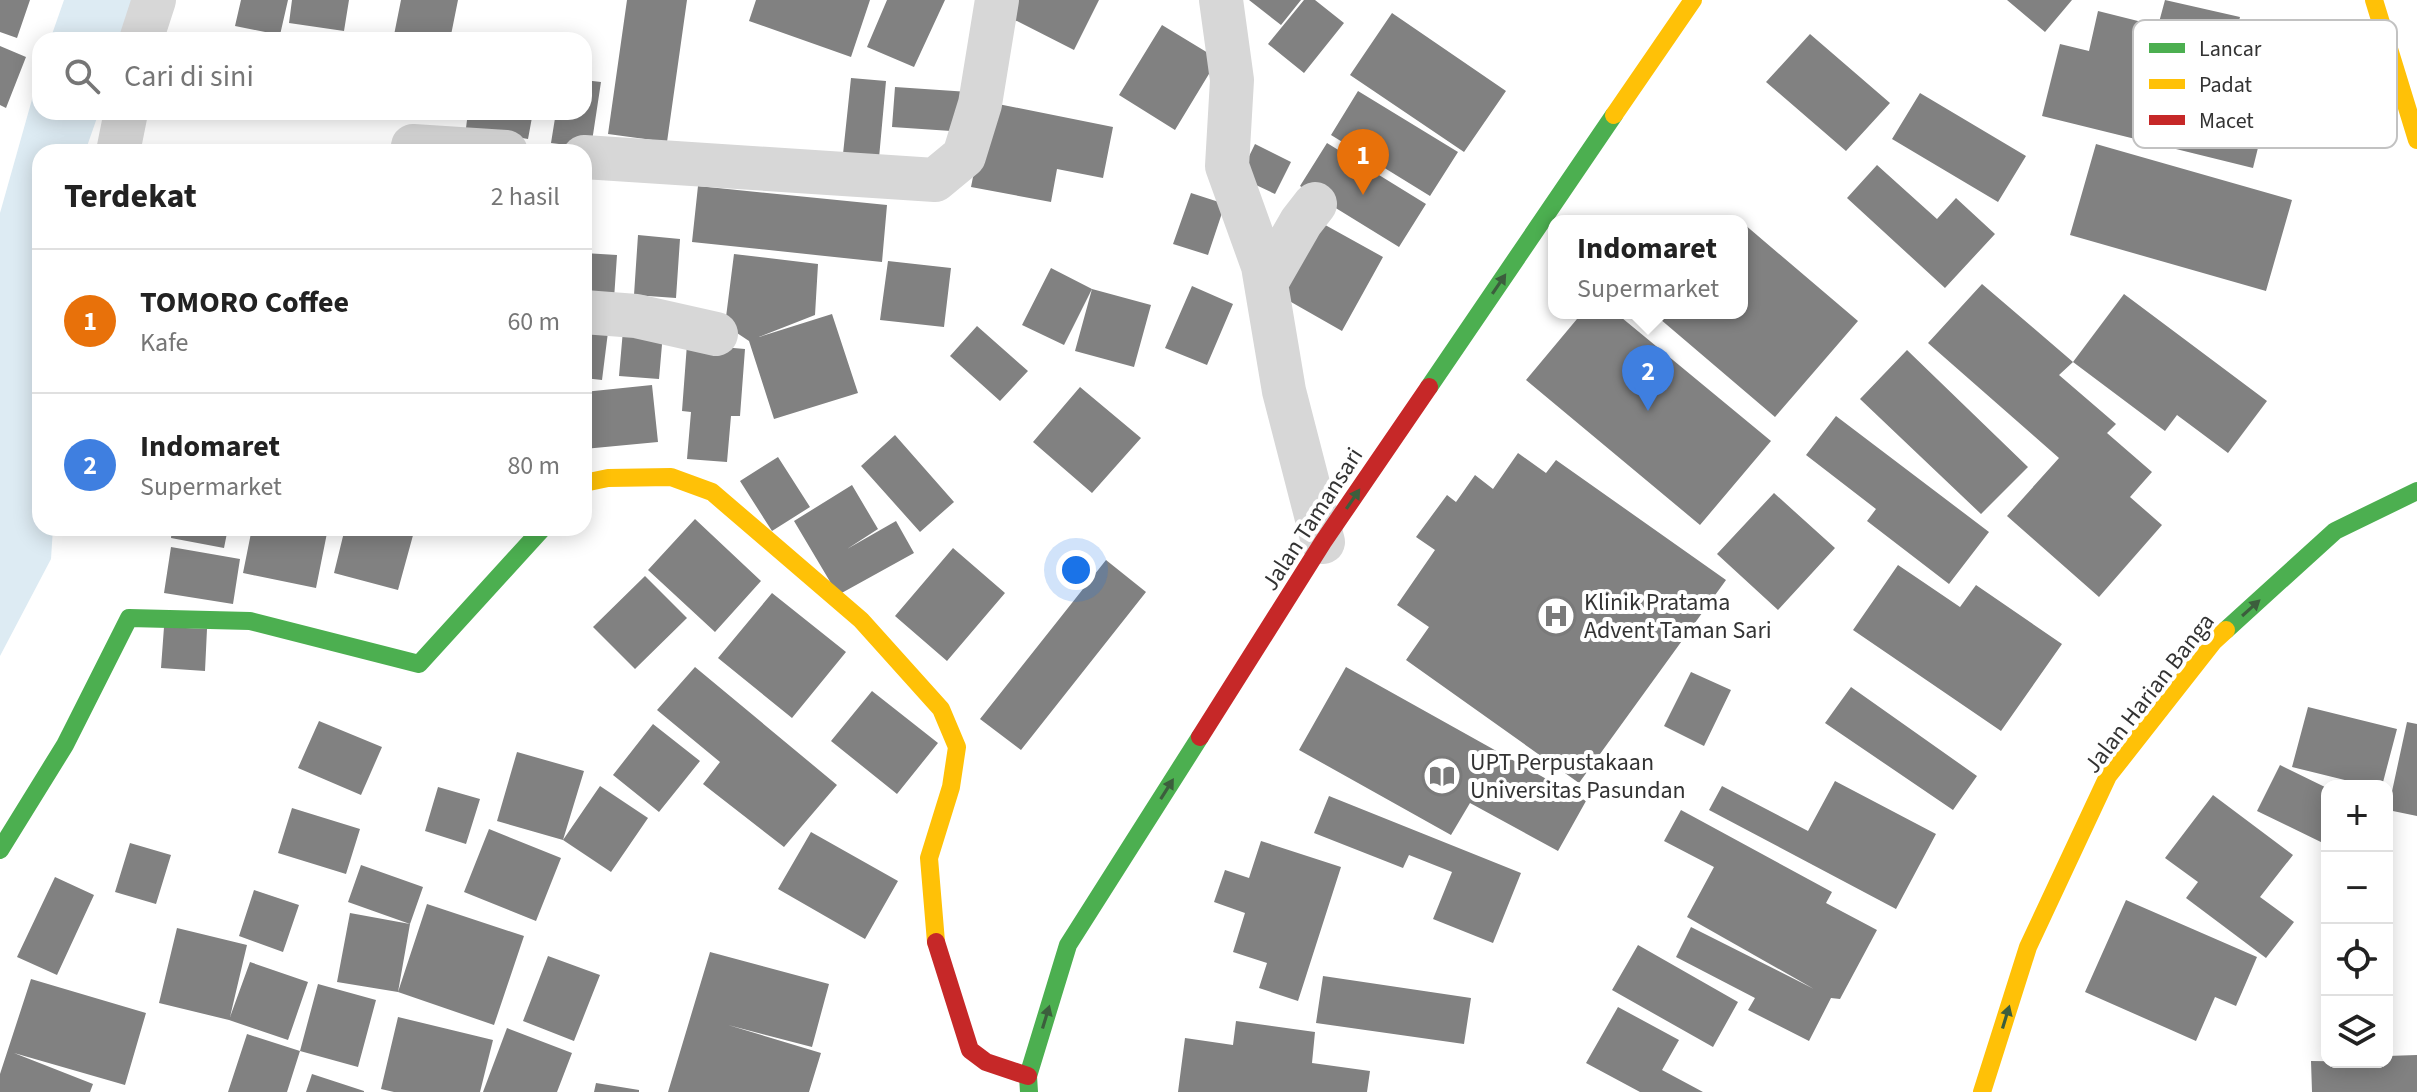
<!DOCTYPE html>
<html lang="id">
<head>
<meta charset="utf-8">
<style>
  body { margin:0; font-family:"Source Sans 3",sans-serif; background:#f6f6f6; color:#222 }
  .controls { position:absolute; right:24px; bottom:24px; display:grid; overflow:hidden; border-radius:16px; box-shadow:0 4px 20px #0003 }
  .controls button { width:72px; height:72px; display:grid; place-items:center; padding:0; border:0; border-bottom:2px solid #e0e0e0; background:#fff; color:#222; font:40px sans-serif }
  .you { position:absolute; left:1076px; top:570px; width:28px; height:28px; margin:-20px; border:6px solid #fff; border-radius:50%; background:#1a73e8; box-shadow:0 0 0 12px #1a73e833 }
  .badge { display:grid; place-items:center; width:52px; height:52px; border-radius:50%; background:#7a7a7a; color:#fff; font-size:26px; font-weight:700 }
  .pin { position:absolute; translate:-50% -66px; filter:drop-shadow(0 2px 4px #0008) }
  .pin::after { content:''; position:absolute; top:42px; width:28px; height:24px; background:inherit; clip-path:polygon(0 0,100% 0,50% 100%) }
  .popup { position:absolute; left:1548px; top:215px; width:200px; height:104px; box-sizing:border-box; display:grid; place-content:center; border-radius:16px; background:#fff; filter:drop-shadow(0 2px 6px #0005); font-size:26px; white-space:nowrap; color:#767676 }
  .popup b { font-size:30px; color:#222 }
  .popup::after { content:''; position:absolute; left:50%; top:100%; margin-left:-16px; border:16px solid transparent; border-top-color:#fff }
  .list { margin:0; padding:0; list-style:none }
  h2 { display:flex; justify-content:space-between; align-items:center; height:104px; margin:0; padding:0 32px; font-size:34px }
  h2 small { font-size:26px; font-weight:400; color:#767676 }
  .list li { display:grid; grid-template-columns:52px 1fr auto; gap:24px; align-items:center; box-sizing:border-box; height:144px; padding:0 32px; border-top:2px solid #e0e0e0 }
  .list b { display:block; font-size:30px; white-space:nowrap }
  .list p { margin:0; font-size:26px; white-space:nowrap; color:#767676 }
  .list em { font-size:26px; font-style:normal; color:#767676 }
  .icon { flex:none; width:44px; height:44px; fill:none; stroke:currentColor; stroke-width:2; stroke-linecap:round; stroke-linejoin:round }
  .map { position:relative; flex:none; width:2417px; height:1092px; overflow:hidden }
  .search { position:absolute; background:#fff; box-shadow:0 4px 20px #0003; left:32px; top:32px; width:560px; height:88px; display:flex; align-items:center; gap:20px; box-sizing:border-box; padding:0 28px; border-radius:24px; color:#767676; font-size:30px }
  .panel { position:absolute; background:#fff; box-shadow:0 4px 20px #0003; left:32px; top:144px; width:560px; height:392px; border-radius:24px }
  .map>svg:first-child { display:block }
  .water { fill:#ddebf3 }
  .building { fill:#818181 }
  .lines { fill:none; stroke-linecap:round; stroke-linejoin:round }
  .street { stroke:#d7d7d7; stroke-width:44 }
  .fast { stroke:#4caf50; stroke-width:18 }
  .slow { stroke:#ffc107; stroke-width:18 }
  .jam { stroke:#c62828; stroke-width:18 }
  .oneway { fill:#3c5e3d }
  .labels { text-anchor:middle; stroke-width:8; stroke-linejoin:round; paint-order:stroke }
  .street-label { font-size:24px; fill:#333; stroke:#fff }
  .poi-label { font-size:24px; fill:#333; stroke:#fff; text-anchor:start }
  .key { fill:#fff; stroke:#c2c2c2; stroke-width:2 }
  .key-label { font-size:22px; fill:#333 }
</style>
</head>
<body>
<div class="map">
<svg width="2417" height="1092" viewBox="0 0 2417 1092">
  <rect width="100%" height="100%" fill="#fff"/>
  <path class="water" d="M64 0H138L124 40H50Z
    M40 71V112H99L85 152H40V528H53L51 559 0 656V213Z"/>
  <path class="building" d="M0 0H30L17 38 0 32Z
    M241 0H288L280 35 235 26Z
    M292 0H349L344 31 289 23Z
    M401 0H458L450 40H393Z
    M627 0H687L667 142 608 134Z
    M756 0H870L851 57 749 21Z
    M887 0H945L914 67 867 47Z
    M1003 0H1099L1074 50 997 11Z
    M1249 0H1301L1281 25Z
    M1304 0H1315L1344 23 1304 73 1268 44Z
    M2007 0H2072L2045 32Z
    M2165 0 2240 17 2230 56 2278 67 2253 168 2042 116 2060 44 2089 51 2098 11 2158 26Z
    M1392 13 1506 91 1464 152 1350 75Z
    M1162 25 1218 59 1175 130 1119 95Z
    M1810 34 1890 103 1846 151 1766 82Z
    M0 46 26 57 6 108 0 105Z
    M851 78 886 81 879 158 843 154Z
    M584 80 601 82 591 148 551 143 556 112H584Z
    M895 87 969 92 966 132 892 127Z
    M1358 91 1458 152 1430 196 1331 135Z
    M1920 93 2026 156 1998 202 1892 139Z
    M988 102 1113 127 1103 178 1057 169 1051 202 971 187Z
    M468 112H533L528 139 466 128Z
    M1327 143 1426 204 1399 247 1300 186Z
    M1255 144 1291 162 1275 194 1239 177Z
    M2096 144 2292 200 2266 291 2070 235Z
    M1877 165 1937 219 1956 198 1995 234 1945 288 1847 198Z
    M698 186 887 205 882 262 692 242Z
    M1191 193 1225 204 1208 255 1173 244Z
    M1318 221 1383 257 1342 331 1277 294Z
    M1744 224 1858 321 1775 417 1653 313H1742V227Z
    M638 235 680 239 676 298 634 295Z
    M584 253 617 255 614 299 584 298Z
    M734 254 818 264 815 315 759 337 832 314 858 393 774 419 749 341 725 325Z
    M888 261 951 268 944 327 880 320Z
    M1051 268 1092 289 1064 345 1022 325Z
    M1982 284 2073 362 2059 375 2116 424 2107 433 2152 472 2130 497 2162 525 2099 597 2007 516 2059 458 1928 343Z
    M1192 286 1233 304 1207 365 1165 348Z
    M1092 289 1151 305 1134 367 1075 351Z
    M2124 294 2267 401 2228 453 2177 415 2165 431 2073 362Z
    M1582 313H1616L1771 441 1700 525 1526 380Z
    M584 321 609 324 602 380 584 378Z
    M977 326 1028 371 1000 401 950 356Z
    M623 330 663 333 659 379 619 376Z
    M687 344 745 349 740 416H731L727 462 687 459 691 412 682 411Z
    M1907 350 2028 467 1981 514 1860 399Z
    M652 385 658 442 584 449V392Z
    M1080 387 1141 438 1092 493 1033 442Z
    M1836 416 1989 532 1949 584 1867 521 1876 509 1806 455Z
    M895 435 954 502 920 532 861 466Z
    M1518 453 1546 473 1556 460 1726 580 1579 783 1406 660 1429 627 1397 605 1435 550 1416 537 1447 495 1456 502 1475 475 1493 489Z
    M778 457 810 507 772 531 740 481Z
    M852 485 878 529 847 549 896 521 914 553 838 595 794 521Z
    M1774 493 1835 548 1778 610 1717 554Z
    M695 519 761 581 715 632 648 570Z
    M172 528H228L224 548 171 538Z
    M252 528H328L316 588 243 573Z
    M345 528H415L398 590 334 573Z
    M171 547 240 559 233 604 164 593Z
    M953 548 1005 593 947 661 895 616Z
    M1106 560 1146 592 1021 750 980 719Z
    M1898 565 1960 607 1976 585 2062 644 2001 731 1853 630Z
    M645 576 687 618 635 669 593 627Z
    M772 593 846 652 792 718 718 658Z
    M164 627 207 629 205 671 161 668Z
    M695 667 837 785 784 847 703 784 720 762 657 710Z
    M1346 667 1586 801 1558 851 1470 803 1451 835 1299 750Z
    M1691 672 1731 690 1704 746 1664 726Z
    M1851 687 1977 776 1953 810 1825 723Z
    M872 691 938 743 897 794 831 741Z
    M2308 707 2397 729 2382 786H2369L2292 767Z
    M319 721 382 747 361 795 298 768Z
    M2407 722 2417 724V816L2388 810Z
    M653 724 700 761 659 812 613 775Z
    M517 752 584 771 563 840 497 821Z
    M2280 765 2327 788V845L2257 811Z
    M1835 781 1936 834 1896 909 1709 810 1722 786 1808 831Z
    M600 786 648 818 611 872 563 840Z
    M438 787 480 799 466 844 425 831Z
    M2213 795 2293 855 2260 897 2294 922 2266 958 2186 898 2198 882 2165 858Z
    M1329 796 1521 873 1493 943 1433 919 1452 872 1409 855 1403 868 1314 833Z
    M292 808 360 829 346 874 278 853Z
    M1681 810 1832 892 1826 903 1877 930 1840 999 1831 998 1809 1041 1748 1010 1755 998 1676 957 1691 927 1814 989 1687 917 1714 867 1664 841Z
    M489 829 561 858 536 921 464 892Z
    M811 832 898 881 865 939 778 889Z
    M1261 841 1341 867 1298 1001 1259 988 1267 963 1233 952 1245 913 1214 902 1225 870 1249 878Z
    M130 843 171 855 156 904 115 892Z
    M361 865 423 887 410 924 398 992 427 904 524 936 494 1025 398 992 337 982 350 913 410 924 348 902Z
    M55 877 94 895 57 975 17 957Z
    M254 890 299 905 283 952 239 936Z
    M2126 900 2257 957 2236 1006 2215 997 2196 1041 2085 992Z
    M177 928 247 945 230 1017 250 962 308 982 288 1040 229 1020 159 1003Z
    M1638 945 1738 1002 1713 1047 1612 990Z
    M710 952 829 984 812 1047 728 1025 821 1053 809 1092H668Z
    M548 956 600 975 574 1041 523 1021Z
    M1323 976 1471 998 1464 1044 1316 1023Z
    M31 979 146 1013 125 1085 14 1053 93 1084 90 1092H0V1074Z
    M318 984 376 1000 358 1067 300 1051Z
    M1618 1007 1679 1040 1662 1070 1703 1092H1640L1586 1063Z
    M398 1017 493 1040 480 1092H394L381 1089Z
    M1236 1021 1315 1032 1312 1063 1370 1071 1367 1092H1178L1185 1038 1233 1045Z
    M507 1028 572 1053 557 1092H483Z
    M247 1034 300 1051 287 1092H228Z
    M2417 1055V1092H2312L2311 1061 2387 1062V1056Z
    M312 1074 364 1091V1092H306Z
    M596 1083 639 1090V1092H594Z"/>
  <g class="lines">
    <path class="street" d="M1221 0 1232 80 1227 166 1263 266 1284 391 1323 542
      M141 40 154 0
      M118 152 126 112
      M412 152 413 146 506 152
      M584 157 935 180 964 156 980 104 997 0
      M1266 283 1301 222 1315 204
      M584 312 636 316 716 334"/>
    <path class="fast" d="M1429 387 1614 115
      M2226 630 2335 531 2417 491
      M0 850 65 745 129 618 250 621 419 664 543 528
      M1029 1092 1028 1076 1068 945 1200 737"/>
    <path class="slow" d="M2374 0 2417 140
      M1614 115 1693 0
      M584 483 608 478 671 477 712 492 861 620 941 709 957 747 951 787 929 858 936 942
      M1982 1092 2028 947 2108 776 2214 641 2226 630"/>
    <path class="jam" d="M1200 737 1323 542 1429 387
      M936 942 970 1050 986 1062 1028 1076"/>
  </g>
  <defs><path id="oneway-solid" d="M-6-.8H1V-3.2L6.5 0L1 3.2V.8H-6Z" transform="scale(2)"/></defs>
  <g class="oneway">
    <use href="#oneway-solid" transform="translate(1499 284) rotate(-56)"/>
    <use href="#oneway-solid" transform="translate(1353 499) rotate(-56)"/>
    <use href="#oneway-solid" transform="translate(2251 608) rotate(-42)"/>
    <use href="#oneway-solid" transform="translate(1167 789) rotate(-58)"/>
    <use href="#oneway-solid" transform="translate(1046 1017) rotate(-73)"/>
    <use href="#oneway-solid" transform="translate(2006 1017) rotate(-73)"/>
  </g>
  <defs>
    <symbol id="hospital-ring" viewBox="-11 -11 22 22"><circle r="9.5" fill="#fff" stroke="#7a7a7a" stroke-width="1.5"/><path d="M-5-5h3v3.5h4V-5h3V5h-3V1.5h-4V5h-3Z" fill="#7a7a7a"/></symbol>
    <symbol id="library-ring" viewBox="-11 -11 22 22"><circle r="9.5" fill="#fff" stroke="#7a7a7a" stroke-width="1.5"/><path d="M-6-4Q-3-5.5-.7-3.5V5Q-3 3-6 4ZM6-4Q3-5.5 .7-3.5V5Q3 3 6 4Z" fill="#7a7a7a"/></symbol>
  </defs>
  <g fill-rule="evenodd">
    <use href="#hospital-ring" x="1534" y="594" width="44" height="44"/>
    <use href="#library-ring" x="1420" y="754" width="44" height="44"/>
  </g>
  <g class="labels">
    <g class="street-label">
      <text transform="translate(1312 519) rotate(-57)" y="8">Jalan Tamansari</text>
      <text transform="translate(2149 693) rotate(-52)" y="8">Jalan Harian Banga</text>
    </g>
    <g class="poi-label">
      <text x="1584" y="610">Klinik Pratama<tspan x="1584" dy="28">Advent Taman Sari</tspan></text>
      <text x="1470" y="770">UPT Perpustakaan<tspan x="1470" dy="28">Universitas Pasundan</tspan></text>
    </g>
  </g>
  <rect x="2133" y="20" width="264" height="128" rx="12" class="key"/>
  <rect x="2149" y="43" width="36" height="10" fill="#4caf50"/>
  <rect x="2149" y="79" width="36" height="10" fill="#ffc107"/>
  <rect x="2149" y="115" width="36" height="10" fill="#c62828"/>
  <g class="key-label">
    <text x="2199" y="56">Lancar</text>
    <text x="2199" y="92">Padat</text>
    <text x="2199" y="128">Macet</text>
  </g>
</svg>
<div class="controls">
<button>+</button>
<button>−</button>
<button><svg class="icon" aria-label="locate" viewBox="0 0 24 24"><circle cx="12" cy="12" r="6"/><path d="M12 2v4M12 18v4M2 12h4M18 12h4"/></svg></button>
<button><svg class="icon" aria-label="layers" viewBox="0 0 24 24"><path d="M12 4l9 5-9 5-9-5zM3 14l9 5 9-5"/></svg></button>
</div>
<div class="you"></div>
<div class="pin badge" style="left:1363px;top:195px;background:#e8710a">1</div>
<div class="pin badge" style="left:1648px;top:411px;background:#3f7fe0">2</div>
<div class="popup"><b>Indomaret</b>Supermarket</div>
<div class="search"><svg class="icon" aria-label="search" viewBox="0 0 24 24"><circle cx="10" cy="10" r="6"/><path d="M15 15l6 6"/></svg>Cari di sini</div>
<section class="panel">
<h2>Terdekat<small>2 hasil</small></h2>
<ul class="list">
<li><span class="badge" style="background:#e8710a">1</span><div><b>TOMORO Coffee</b><p>Kafe</p></div><em>60 m</em></li>
<li><span class="badge" style="background:#3f7fe0">2</span><div><b>Indomaret</b><p>Supermarket</p></div><em>80 m</em></li>
</ul>
</section>
</div>
</body>
</html>
